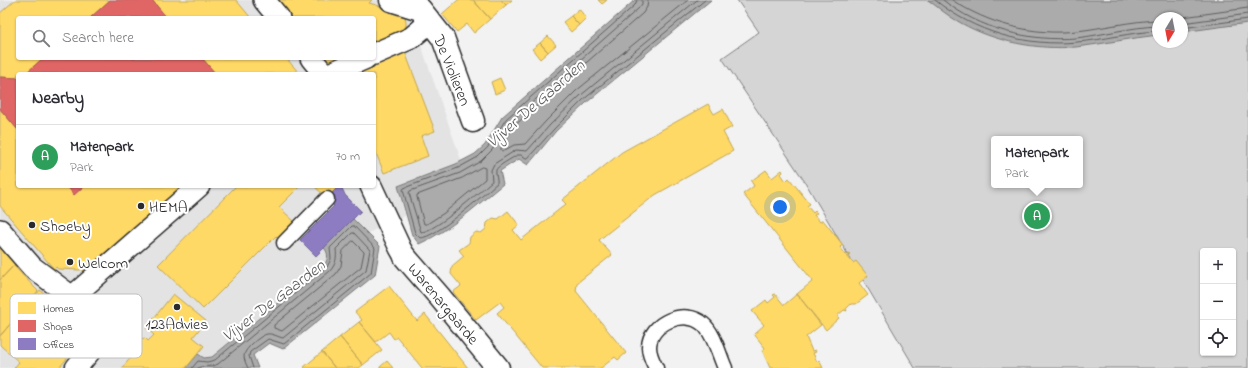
<!DOCTYPE html>
<html lang="en">
<head>
<meta charset="utf-8">
<style>
  body { margin:0; font-family:"Indie Flower",sans-serif; background:#f2f2f3; color:#2b2b33 }
  .controls { position:absolute; right:12px; bottom:12px; display:grid; overflow:hidden; border-radius:4px; box-shadow:0 1px 3px #0004 }
  .controls button { width:36px; height:36px; display:grid; place-items:center; padding:0; border:0; border-bottom:1px solid #e1e1e2; background:#fff; color:#2b2b33; font:20px sans-serif }
  .compass { position:absolute; left:1152px; top:12px; width:36px; height:36px; border-radius:50%; background:#fff; box-shadow:0 1px 3px #0004; rotate:190deg }
  .you { position:absolute; left:780px; top:207px; width:14px; height:14px; margin:-10px; border:3px solid #fff; border-radius:50%; background:#1a73e8; box-shadow:0 0 0 6px #1a73e833 }
  .badge { display:grid; place-items:center; width:26px; height:26px; border-radius:50%; background:#1a73e8; color:#fff; font-size:13px; font-weight:700 }
  .pin { position:absolute; translate:-50% -50%; border:2px solid #fff; box-shadow:0 1px 4px #0006 }
  .popup { position:absolute; left:991px; top:136px; width:92px; height:52px; box-sizing:border-box; display:grid; place-content:center; border-radius:4px; background:#fff; filter:drop-shadow(0 1px 3px #0005); font-size:13px; white-space:nowrap; color:#7c7c81 }
  .popup b { font-size:15px; color:#2b2b33 }
  .popup::after { content:''; position:absolute; left:50%; top:100%; margin-left:-8px; border:8px solid transparent; border-top-color:#fff }
  .list { margin:0; padding:0; list-style:none }
  h2 { display:flex; justify-content:space-between; align-items:center; height:52px; margin:0; padding:0 16px; font-size:17px }
  h2 small { font-size:13px; font-weight:400; color:#7c7c81 }
  .list li { display:grid; grid-template-columns:26px 1fr auto; gap:12px; align-items:center; box-sizing:border-box; height:64px; padding:0 16px; border-top:1px solid #e1e1e2 }
  .list b { display:block; font-size:15px; white-space:nowrap }
  .list p { margin:0; font-size:13px; white-space:nowrap; color:#7c7c81 }
  .list em { font-size:13px; font-style:normal; color:#7c7c81 }
  .icon { flex:none; width:22px; height:22px; fill:none; stroke:currentColor; stroke-width:2; stroke-linecap:round; stroke-linejoin:round }
  .map { position:relative; flex:none; width:1248px; height:368px; overflow:hidden }
  .search { position:absolute; background:#fff; box-shadow:0 1px 3px #0004; left:16px; top:16px; width:360px; height:44px; display:flex; align-items:center; gap:10px; box-sizing:border-box; padding:0 14px; border-radius:4px; color:#7c7c81; font-size:15px }
  .panel { position:absolute; background:#fff; box-shadow:0 1px 3px #0004; left:16px; top:72px; width:360px; height:116px; border-radius:4px }
  .map>svg:first-child { display:block }
  .built { fill:#e3e3e3; fill-rule:evenodd }
  .green { fill:#d5d5d5; stroke:#808080; fill-rule:evenodd }
  .water { fill:#ababab; stroke:#787878 }
  .homes { fill:#ffd966; stroke:#bfa554 }
  .shops { fill:#e06666; stroke:#aa5454 }
  .offices { fill:#8e7cc3; stroke:#706495 }
  .lines { fill:none; stroke-linecap:round; stroke-linejoin:round }
  .shore { stroke:#5e5e5e; stroke-width:1 }
  .service-casing { stroke:#2b2b2b; stroke-width:17 }
  .pedestrian-casing { stroke:#2b2b2b; stroke-width:24 }
  .minor-casing { stroke:#2b2b2b; stroke-width:25 }
  .service { stroke:#fff; stroke-width:14 }
  .pedestrian { stroke:#fff; stroke-width:21 }
  .minor { stroke:#fff; stroke-width:22 }
  .poi-dot { fill:#2b2b2b; stroke:#fff; stroke-width:1.5 }
  .labels { text-anchor:middle; stroke-width:4; stroke-linejoin:round; paint-order:stroke }
  .street-label { font-size:16px; fill:#2b2b2b; stroke:#fff }
  .poi-label { font-size:16px; fill:#2b2b2b; stroke:#fff; text-anchor:start }
  .water-label { font-size:17px; font-style:italic; fill:#585858; stroke:#fff }
  .key { fill:#fff; stroke:#bfbfbf; stroke-width:1 }
  .key-label { font-size:11px; fill:#2b2b2b }
</style>
</head>
<body>
<div class="map">
<svg width="1248" height="368" viewBox="0 0 1248 368">
  <rect width="100%" height="100%" fill="#f2f2f2"/>
  <filter id="ink" filterUnits="userSpaceOnUse"><feTurbulence type="fractalNoise" baseFrequency=".025" numOctaves="2"/><feDisplacementMap in="SourceGraphic" scale="8" xChannelSelector="R" yChannelSelector="G"/><feConvolveMatrix kernelMatrix="1 2 1 2 8 2 1 2 1" color-interpolation-filters="sRGB"/></filter>
  <g filter="url(#ink)">
    <path class="built" d="M0 0H398L411 16 470 186 357 238 226 368H0ZM18 18H374V58H18ZM18 74H374V186H18Z"/>
    <path class="green" d="M737 0H1248V368H915L805 182 722 58 759 32ZM1158 18H1182V42H1158ZM994 139H1080V185H994ZM1203 251H1233V353H1203Z"/>
    <path class="water" d="M635 0H711L586 103 556 131 528 165 519 159 500 171 503 184C476 206 451 230 419 244L412 235 398 186 456 164 475 154 485 145 502 117Z
      M928 0H1248V23L1182 32V18H1158V35C1131 38 1103 44 1076 47 1037 50 995 42 961 23 949 17 939 8 928 0Z
      M353 219 380 246 375 275 283 349 269 343 253 355 258 368H186L198 354 204 358 212 357 325 264C328 259 329 253 324 248Z"/>
    <path class="homes" d="M15 0H110L90 18H18V58H43L25 74H18V78L0 77V13Z
      M152 0H236L251 18H167Z
      M277 0H372L369 3 398 11 405 17 406 21V27L403 32 374 45V18H291Z
      M458 0H473L490 19 474 33 467 24 457 32 442 14Z
      M473 0H501L506 5 490 19Z
      M501 0H512L506 5Z
      M598 0H607L602 4Z
      M579 9 586 18 579 25 571 16Z
      M571 16 579 25 571 32 563 22Z
      M548 36 556 45 548 52 540 43Z
      M540 43 548 52 540 59 532 49Z
      M405 52 435 131 421 136 428 156 384 173 374 148V74H346Z
      M202 58H286L300 74H214L215 73Z
      M324 58H342L328 64Z
      M500 78 505 90 495 94 491 82Z
      M708 104 714 114 723 109 732 127 723 132 733 151 655 195 599 240 612 255 577 283 576 291 626 353 618 360 615 357 601 368H542L497 313 504 307 500 302 476 320 453 292 461 286 451 274 452 266 464 256 459 250 469 243 470 237 476 232 481 233 486 229 487 223 493 218 498 219 508 211 519 225 513 230 521 240 566 204 562 200 622 152Z
      M0 109 18 130V186H67L74 195 84 186H182L84 271 82 269 80 270 58 269 56 267 54 269 0 206Z
      M766 170 772 178 782 170 783 172 781 174 786 181 789 178 810 204 807 206 813 213 815 211 817 213 814 215 820 222 823 220 843 245 840 247 846 255 849 253 850 254 847 256 853 263 856 261 868 276 859 283 868 295 856 304H851L846 309 847 311 844 310 837 316 839 318 826 330 797 294 813 281 743 194 754 186 751 181Z
      M236 186H300L279 207 297 224 281 241 276 236 203 309 158 265Z
      M314 186H339L327 198Z
      M0 247 15 264 0 280Z
      M15 264 14 266 38 291 0 336V280Z
      M389 286 417 321 425 314 468 368H422L397 337 394 339 389 332 376 342 359 322 362 320 355 312Z
      M40 290 89 332 59 368H14L19 362 0 345V336Z
      M173 294 206 321 193 337 204 346 186 368H122L139 348 137 343 139 339 145 338 148 341 154 335 146 328Z
      M775 294 784 305 797 294 821 325 806 337 812 351 815 350 816 352 813 353 817 362 819 360 823 368H770L762 350 765 348 754 334 764 325 752 311 766 300 768 303 775 297 773 295Z
      M359 322 382 350 363 365 340 337Z
      M340 337 363 365 359 368H335L322 352Z
      M322 352 335 368H305L304 367Z
      M387 361 393 368H380V367Z"/>
    <path class="shops" d="M110 0H152L167 18H90Z
      M43 58H202L215 73 214 74H25Z
      M0 77 18 78V130L0 109Z
      M67 186H84L74 195Z"/>
    <path class="offices" d="M339 186H341L345 195 361 211 316 256 300 240 334 206 327 198Z"/>
    <g class="lines">
      <path class="shore" d="M637 0 635 5 506 119 488 147 478 157 458 168 404 188 403 190 415 233 420 238C436 238 483 195 497 183 498 179 495 174 496 170 497 166 513 158 517 155H521L526 158H528L554 129 583 100 705 0
        M642 0V4L639 8 510 122 492 150 481 161 460 173 410 191 409 193 421 232C435 232 479 192 492 181L491 170 494 164 516 150 527 151 550 125 580 96 697 0
        M648 0 647 7 643 13 514 126 501 148V150L503 151 514 145 525 144 546 121 576 91 688 0
        M935 0C974 32 1026 47 1077 42 1104 40 1131 32 1158 31
        M943 0C979 29 1030 42 1076 38 1103 35 1130 27 1158 26
        M952 0C988 24 1033 36 1077 31 1103 28 1131 21 1158 20
        M1176 18 1248 8
        M1182 23 1248 14
        M1182 28 1248 19
        M482 167 485 168V179L444 213 427 224H424L417 197V195L462 178Z
        M353 241 364 252 361 267 282 331 274 328V325L336 274 341 266 343 251Z
        M192 368 198 361 207 362 215 360 327 267 331 259 330 248 352 226H354L375 248 371 273 284 344 268 339 250 352 249 356 253 368
        M198 368C202 365 210 368 218 364L330 271C336 264 337 258 336 249L352 233H354L370 250 366 270 283 338C278 337 272 333 267 334 261 335 244 349 244 356 244 360 246 364 248 368"/>
      <defs>
        <path id="service" d="M284 243 327 199
          M656 368C653 362 649 355 649 347 649 323 685 308 703 324 714 333 719 355 725 368"/>
        <path id="pedestrian" d="M264 0 279 18
          M374 54 411 38 430 22
          M311 58 324 74
          M329 74 366 58
          M371 186 400 248 405 257
          M0 230 32 267 72 297 199 186
          M72 297 108 329 76 368"/>
        <path id="minor" d="M391 0 420 9 443 38 473 121
          M405 257 439 296 498 368"/>
      </defs>
      <use href="#service" class="service-casing"/>
      <use href="#pedestrian" class="pedestrian-casing"/>
      <use href="#minor" class="minor-casing"/>
      <use href="#service" class="service"/>
      <use href="#pedestrian" class="pedestrian"/>
      <use href="#minor" class="minor"/>
    </g>
  </g>
  <g class="poi-dot">
    <circle cx="141" cy="206" r="4"/>
    <circle cx="32" cy="225" r="4"/>
    <circle cx="70" cy="262" r="4"/>
    <circle cx="177" cy="307" r="4"/>
  </g>
  <g class="labels">
    <g class="street-label">
      <text transform="translate(453 70) rotate(68)" y="6">De Violieren</text>
      <text transform="translate(444 303) rotate(50)" y="6">Warenargaarde</text>
    </g>
    <g class="poi-label">
      <text x="149" y="212">HEMA</text>
      <text x="40" y="231">Shoeby</text>
      <text x="78" y="268">Welcom</text>
      <text x="177" y="329" text-anchor="middle">123Advies</text>
    </g>
    <g class="water-label">
      <text transform="translate(535 103) rotate(-41)" y="6">Vijver De Gaarden</text>
      <text transform="translate(273 300) rotate(-37)" y="6">Vijver De Gaarden</text>
    </g>
  </g>
  <rect x="10" y="294" width="132" height="64" rx="6" class="key"/>
  <rect x="18" y="302" width="18" height="12" fill="#ffd966"/>
  <rect x="18" y="320" width="18" height="12" fill="#e06666"/>
  <rect x="18" y="338" width="18" height="12" fill="#8e7cc3"/>
  <g class="key-label">
    <text x="43" y="312">Homes</text>
    <text x="43" y="330">Shops</text>
    <text x="43" y="348">Offices</text>
  </g>
</svg>
<div class="controls">
<button>+</button>
<button>−</button>
<button><svg class="icon" aria-label="locate" viewBox="0 0 24 24"><circle cx="12" cy="12" r="6"/><path d="M12 2v4M12 18v4M2 12h4M18 12h4"/></svg></button>
</div>
<svg class="compass" viewBox="-18 -18 36 36"><path d="M0-13l5 13h-10z" fill="#e53935"/><path d="M0 13l5-13h-10z" fill="#7c7c81"/></svg>
<div class="you"></div>
<div class="pin badge" style="left:1037px;top:216px;background:#2e9e5b">A</div>
<div class="popup"><b>Matenpark</b>Park</div>
<div class="search"><svg class="icon" aria-label="search" viewBox="0 0 24 24"><circle cx="10" cy="10" r="6"/><path d="M15 15l6 6"/></svg>Search here</div>
<section class="panel">
<h2>Nearby<small></small></h2>
<ul class="list">
<li><span class="badge" style="background:#2e9e5b">A</span><div><b>Matenpark</b><p>Park</p></div><em>70 m</em></li>
</ul>
</section>
</div>
</body>
</html>
